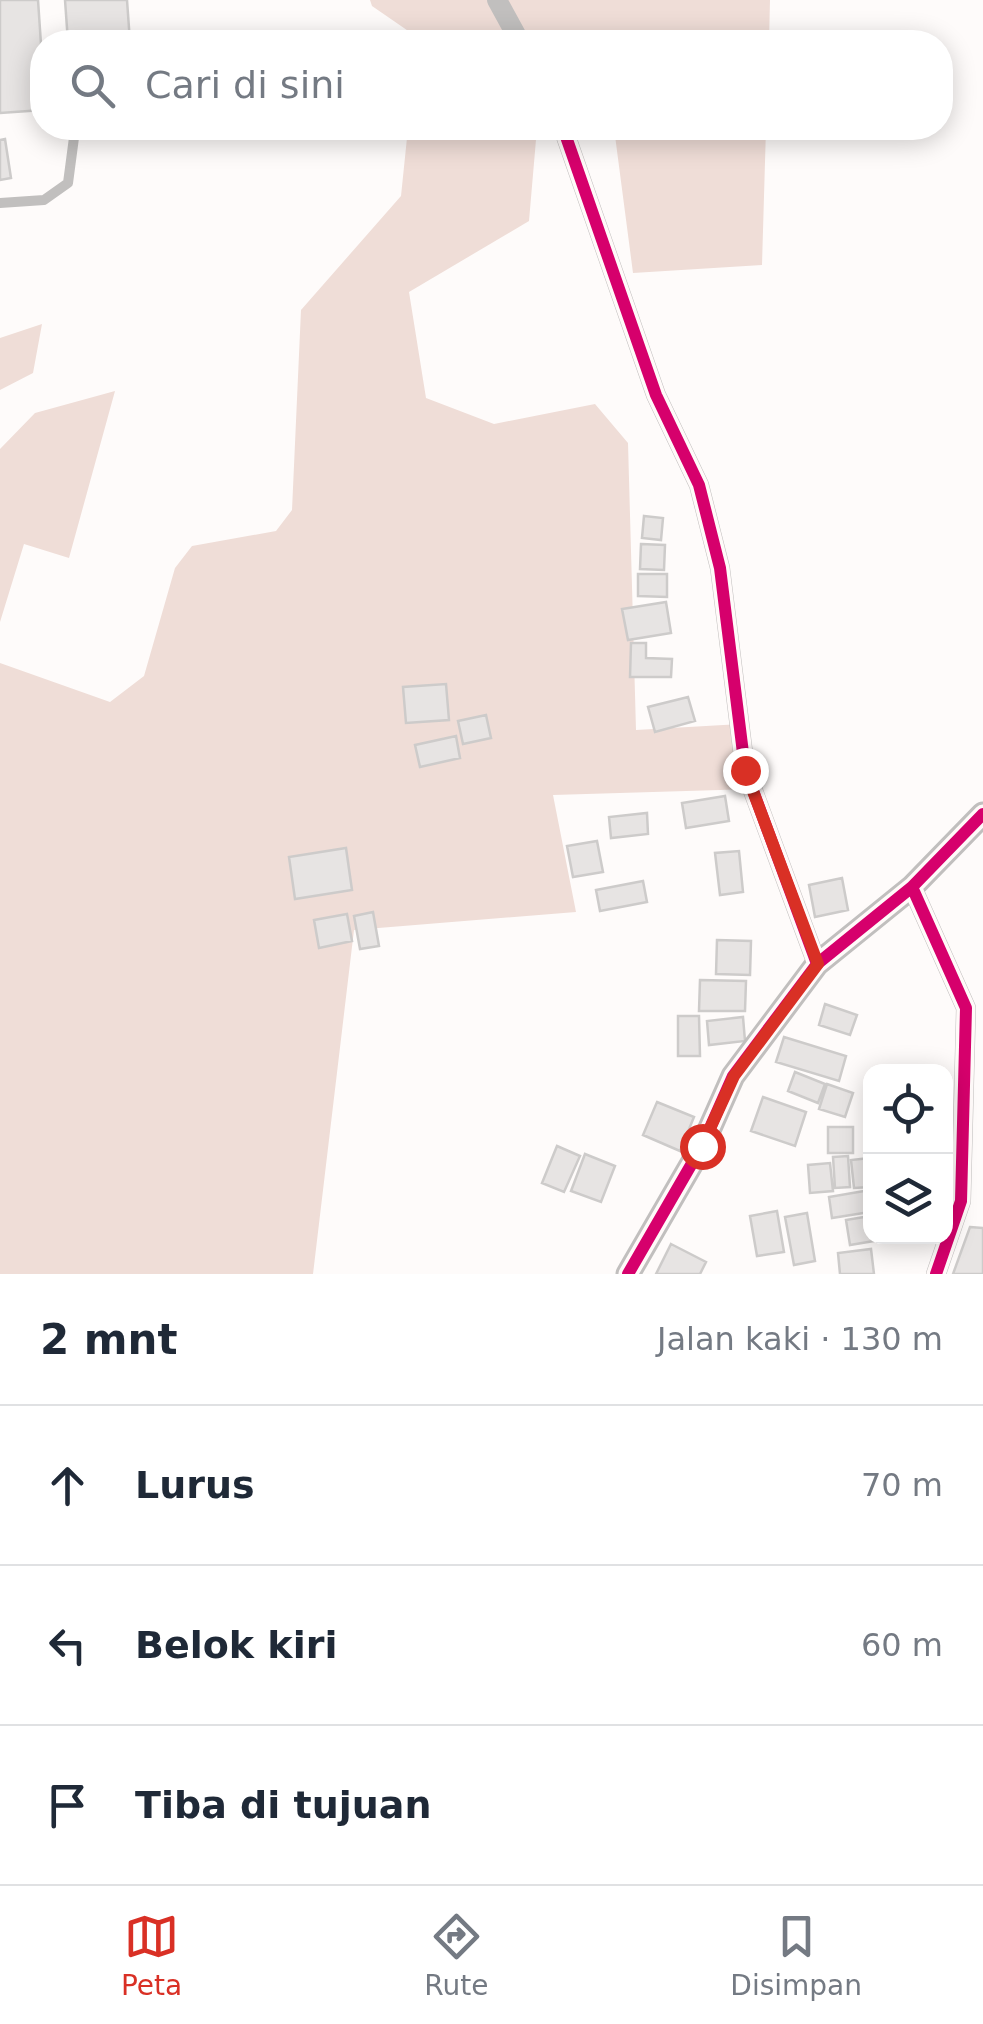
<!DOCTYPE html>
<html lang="id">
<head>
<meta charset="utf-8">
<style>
  body { margin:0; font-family:"DejaVu Sans",sans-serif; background:#f2f2f3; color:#1f2937 }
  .controls { position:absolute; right:30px; bottom:30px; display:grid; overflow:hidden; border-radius:20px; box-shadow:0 5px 25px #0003 }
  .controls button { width:90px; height:90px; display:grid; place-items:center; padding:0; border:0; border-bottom:2px solid #e0e1e3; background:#fff; color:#1f2937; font:50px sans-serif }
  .stop { position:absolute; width:30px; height:30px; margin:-22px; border:8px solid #d93025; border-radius:50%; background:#fff }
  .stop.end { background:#d93025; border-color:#fff; box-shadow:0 2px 10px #0008 }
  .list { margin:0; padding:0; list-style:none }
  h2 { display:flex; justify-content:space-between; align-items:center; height:130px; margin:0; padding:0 40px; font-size:42px }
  h2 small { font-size:32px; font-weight:400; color:#747a83 }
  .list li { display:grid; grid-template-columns:65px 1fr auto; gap:30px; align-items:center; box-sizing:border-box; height:160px; padding:0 40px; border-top:2px solid #e0e1e3 }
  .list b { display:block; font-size:38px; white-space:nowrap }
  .list em { font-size:32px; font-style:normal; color:#747a83 }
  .icon { flex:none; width:55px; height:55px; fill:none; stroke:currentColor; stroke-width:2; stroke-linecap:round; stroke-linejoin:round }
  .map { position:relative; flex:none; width:983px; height:1274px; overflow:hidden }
  .search { position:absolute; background:#fff; box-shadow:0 5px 25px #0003; left:30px; right:30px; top:30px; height:110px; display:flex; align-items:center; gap:25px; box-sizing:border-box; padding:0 35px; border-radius:40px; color:#747a83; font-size:38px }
  .sheet { height:610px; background:#fff }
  nav { display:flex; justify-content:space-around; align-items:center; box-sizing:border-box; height:140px; border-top:2px solid #e0e1e3; background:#fff; font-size:28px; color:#747a83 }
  nav a { display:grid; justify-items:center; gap:5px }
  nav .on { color:#d93025 }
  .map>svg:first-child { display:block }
  .green { fill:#efddd7 }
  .building { fill:#e7e4e3; stroke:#cdcbca; stroke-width:2.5 }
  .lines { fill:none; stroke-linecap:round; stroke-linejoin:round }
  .service { stroke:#c1bfbe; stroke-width:10 }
  .minor { stroke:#c1bfbe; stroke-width:20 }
  .tertiary { stroke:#c1bfbe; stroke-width:25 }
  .cycleway-casing { stroke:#fffaf9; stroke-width:19 }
  .cycleway { stroke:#d6006c; stroke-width:12 }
  .route { stroke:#d93025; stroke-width:12 }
</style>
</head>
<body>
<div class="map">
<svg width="983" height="1274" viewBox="0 0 983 1274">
  <rect width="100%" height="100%" fill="#fefbfa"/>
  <path class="green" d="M370 0H770L769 42H557L547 35 546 42H416L417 37 372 6Z
    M408 128H537L529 221 409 292 426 398 494 424 595 404 628 443 636 730 741 724 753 789 553 795 576 912 354 930 313 1274H0V663L110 702 144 676 175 568 192 546 276 531 292 510 301 310 401 196Z
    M614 128H766L762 265 633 273Z
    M42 324 33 373 0 390V338Z
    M115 391 69 558 24 544 0 622V449L35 413Z"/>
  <path class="building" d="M0 0H38L42 59V110L0 113Z
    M65 0H127L130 42H68Z
    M5 139 11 178 0 180V140Z
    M644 516 663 518 661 540 642 538Z
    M641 544 665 545 664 570 640 569Z
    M638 574H667V597L638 596Z
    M666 602 671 633 628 640 622 609Z
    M631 643H646V658L672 659 671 677H630Z
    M446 684 449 720 406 723 403 687Z
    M688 697 695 721 655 732 648 707Z
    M486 715 491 738 463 744 458 721Z
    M456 736 460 758 420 767 415 745Z
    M725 796 729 821 686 828 682 803Z
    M647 813 648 834 611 838 609 817Z
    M597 841 603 872 573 877 567 846Z
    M346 848 352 890 295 899 289 857Z
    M739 851 743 892 720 895 715 853Z
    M842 878 848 910 815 917 809 885Z
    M643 881 647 902 600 911 596 890Z
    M373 912 379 946 360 949 354 916Z
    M347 914 352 941 319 948 314 920Z
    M717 940 751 941 750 975 716 974Z
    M700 980 746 981 745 1011H699Z
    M825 1004 857 1015 850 1035 819 1025Z
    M678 1016H699L700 1056H678Z
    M743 1017 745 1041 709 1045 707 1021Z
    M784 1037 846 1056 839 1081 776 1062Z
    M795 1072 825 1084 818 1103 788 1091Z
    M827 1084 853 1093 845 1117 819 1109Z
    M763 1097 806 1112 795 1146 751 1131Z
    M657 1102 694 1117 680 1151 643 1135Z
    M828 1127H853V1153H828Z
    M557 1146 580 1156 564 1192 542 1183Z
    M585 1154 615 1166 601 1202 571 1191Z
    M848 1156 850 1187 835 1188 833 1157Z
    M870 1158V1187L854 1188 851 1160Z
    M830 1163 833 1191 810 1193 808 1165Z
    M870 1190V1212L832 1218 829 1197Z
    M777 1211 784 1252 757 1256 750 1216Z
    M807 1213 815 1261 794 1265 785 1217Z
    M870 1216V1236H885L886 1239 850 1245 846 1220Z
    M970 1227 983 1228V1274H953Z
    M671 1244 706 1262 700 1274H656Z
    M871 1249 874 1274H840L838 1253Z"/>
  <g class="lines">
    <path class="service" d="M0 203 44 200 68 183 75 130"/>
    <path class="minor" d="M497 0 520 42
      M563 128 656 395 699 485 720 568 745 769 817 964
      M912 887 966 1008 961 1201 936 1274"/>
    <path class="tertiary" d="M628 1274 702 1146 733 1076 817 964 912 887 983 814"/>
    <defs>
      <path id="cycleway" d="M563 128 656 395 699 485 720 568 745 769 817 964
        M912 887 966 1008 961 1201 936 1274
        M628 1274 702 1146 733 1076 817 964 912 887 983 814"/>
    </defs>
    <use href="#cycleway" class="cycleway-casing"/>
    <use href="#cycleway" class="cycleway"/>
  </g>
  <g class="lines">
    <path class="route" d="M702 1146 734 1076 818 964 745 770"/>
  </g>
</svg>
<div class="controls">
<button><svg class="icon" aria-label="locate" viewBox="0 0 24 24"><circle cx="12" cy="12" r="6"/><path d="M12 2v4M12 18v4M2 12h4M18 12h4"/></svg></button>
<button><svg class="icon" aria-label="layers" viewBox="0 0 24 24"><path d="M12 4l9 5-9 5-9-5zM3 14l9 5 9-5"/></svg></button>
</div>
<div class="stop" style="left:702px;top:1146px"></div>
<div class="stop end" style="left:745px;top:770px"></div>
<div class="search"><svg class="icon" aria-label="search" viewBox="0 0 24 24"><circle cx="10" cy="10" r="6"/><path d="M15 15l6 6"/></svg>Cari di sini</div>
</div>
<section class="sheet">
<h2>2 mnt<small>Jalan kaki · 130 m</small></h2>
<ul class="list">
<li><svg class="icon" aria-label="ahead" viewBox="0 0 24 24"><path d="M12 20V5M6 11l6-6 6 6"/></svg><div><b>Lurus</b></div><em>70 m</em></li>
<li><svg class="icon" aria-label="left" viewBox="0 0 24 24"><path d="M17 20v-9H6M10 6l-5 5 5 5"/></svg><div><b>Belok kiri</b></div><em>60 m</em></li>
<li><svg class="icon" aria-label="arrive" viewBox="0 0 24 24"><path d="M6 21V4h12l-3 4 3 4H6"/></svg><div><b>Tiba di tujuan</b></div></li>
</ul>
</section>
<nav>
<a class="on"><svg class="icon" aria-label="map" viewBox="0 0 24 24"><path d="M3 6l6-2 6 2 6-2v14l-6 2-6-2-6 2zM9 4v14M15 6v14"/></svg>Peta</a>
<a><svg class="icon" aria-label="directions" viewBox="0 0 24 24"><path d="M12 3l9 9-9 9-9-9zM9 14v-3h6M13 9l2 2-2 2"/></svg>Rute</a>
<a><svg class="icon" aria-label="saved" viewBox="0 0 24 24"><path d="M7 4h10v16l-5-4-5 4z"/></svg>Disimpan</a>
</nav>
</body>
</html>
